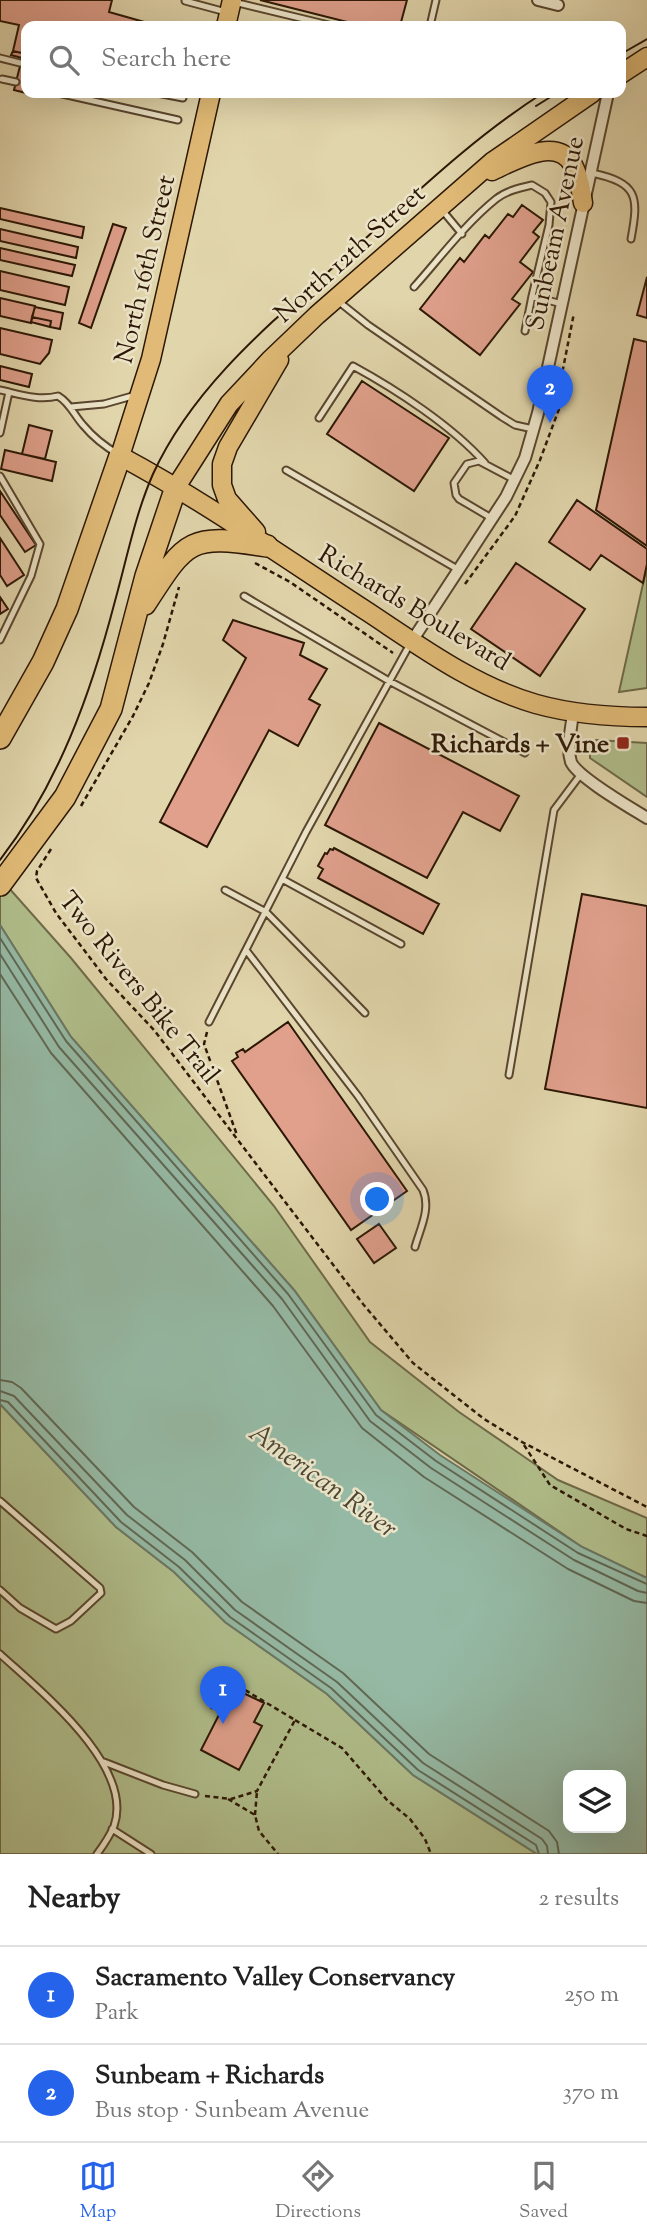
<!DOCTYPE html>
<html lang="en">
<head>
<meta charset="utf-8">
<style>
  body { margin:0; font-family:"Sorts Mill Goudy",serif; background:#f2f2f2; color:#222 }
  .controls { position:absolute; right:21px; bottom:21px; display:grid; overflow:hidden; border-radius:14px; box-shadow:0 7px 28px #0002 }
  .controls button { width:63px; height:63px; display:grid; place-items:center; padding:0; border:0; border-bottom:2px solid #e0e0e0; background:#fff; color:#222; font:35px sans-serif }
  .you { position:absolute; left:378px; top:1200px; width:24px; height:24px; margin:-18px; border:5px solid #fff; border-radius:50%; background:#1a73e8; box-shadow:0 0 0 10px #1a73e833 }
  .badge { display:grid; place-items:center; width:46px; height:46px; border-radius:50%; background:#2563eb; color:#fff; font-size:23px; font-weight:700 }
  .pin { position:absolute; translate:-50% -58px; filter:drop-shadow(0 2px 4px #0008) }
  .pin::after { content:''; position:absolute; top:37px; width:24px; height:21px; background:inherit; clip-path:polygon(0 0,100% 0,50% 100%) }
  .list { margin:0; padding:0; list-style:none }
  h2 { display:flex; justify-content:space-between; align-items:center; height:91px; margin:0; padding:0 28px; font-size:30px }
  h2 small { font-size:23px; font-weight:400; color:#767676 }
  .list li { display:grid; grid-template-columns:46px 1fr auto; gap:21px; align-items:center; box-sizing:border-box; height:98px; padding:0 28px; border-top:2px solid #e0e0e0 }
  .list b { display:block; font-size:26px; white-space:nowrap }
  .list p { margin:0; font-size:23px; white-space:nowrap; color:#767676 }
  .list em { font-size:23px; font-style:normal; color:#767676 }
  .icon { flex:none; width:38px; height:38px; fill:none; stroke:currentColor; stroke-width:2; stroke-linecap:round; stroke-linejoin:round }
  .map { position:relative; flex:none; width:647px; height:1854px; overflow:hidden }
  .search { position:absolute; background:#fff; box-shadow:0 7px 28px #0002; left:21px; right:21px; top:21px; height:77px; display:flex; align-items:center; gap:18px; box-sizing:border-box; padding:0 24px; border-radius:14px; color:#767676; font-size:26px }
  .sheet { height:287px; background:#fff }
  nav { display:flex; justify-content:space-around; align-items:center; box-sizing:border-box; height:98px; border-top:2px solid #e0e0e0; background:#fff; font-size:19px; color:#767676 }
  nav a { display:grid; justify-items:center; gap:4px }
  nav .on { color:#2563eb }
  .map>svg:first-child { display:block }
  .green { fill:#b0be8b; stroke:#6e6a48; stroke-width:2 }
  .water { fill:#95b9a4; stroke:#6b7864; stroke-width:2; fill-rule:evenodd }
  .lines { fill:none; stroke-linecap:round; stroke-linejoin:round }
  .shore { stroke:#606854; stroke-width:2 }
  .building { fill:#e0a08c; stroke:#2c1705; stroke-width:2 }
  .lane-casing { stroke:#59462e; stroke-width:9 }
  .street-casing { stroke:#59462e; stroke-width:14 }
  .primary-casing { stroke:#2c1705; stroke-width:21 }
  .highway-casing { stroke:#2c1705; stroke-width:24 }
  .path { stroke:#2c1705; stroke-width:2.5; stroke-dasharray:5 3.5; stroke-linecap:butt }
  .lane { stroke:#ece4c8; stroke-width:5 }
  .street { stroke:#ece4c8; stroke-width:10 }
  .primary { stroke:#e0ba76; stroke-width:18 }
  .highway { stroke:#e0ba76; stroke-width:21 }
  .tram { stroke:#2c1705; stroke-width:2 }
  .poi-dot { fill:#8f2418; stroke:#ece4c8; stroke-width:2.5 }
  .labels { text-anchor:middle; stroke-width:5; stroke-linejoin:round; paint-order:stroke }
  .street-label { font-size:26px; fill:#2c1705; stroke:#ece4c8 }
  .poi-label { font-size:26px; font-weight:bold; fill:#2c1705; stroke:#ece4c8; text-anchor:end }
  .water-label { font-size:28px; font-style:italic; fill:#4c4835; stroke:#ece4c8 }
</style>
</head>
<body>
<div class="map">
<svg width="647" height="1854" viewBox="0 0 647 1854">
  <rect width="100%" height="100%" fill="#e1d5ab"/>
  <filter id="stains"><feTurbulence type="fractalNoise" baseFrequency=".00286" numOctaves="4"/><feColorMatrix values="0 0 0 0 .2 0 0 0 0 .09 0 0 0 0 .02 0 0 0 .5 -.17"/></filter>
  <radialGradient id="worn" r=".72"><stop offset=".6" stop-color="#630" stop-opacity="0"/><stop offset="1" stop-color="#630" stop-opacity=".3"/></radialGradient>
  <path class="green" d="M647 566V688L619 692Z
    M596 740 647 743V797L590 758V750Z
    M0 878 71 958 274 1206 370 1342 459 1412 558 1480 647 1518V1578L582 1547 381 1410 294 1290 71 1037 0 925Z
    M0 1404 116 1527 174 1572 225 1622 327 1694 413 1775 537 1854H0Z"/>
  <path class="water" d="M0 925 71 1037 294 1290 381 1410 440 1455 582 1547 647 1578V1854H537L413 1775 327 1694 225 1622 174 1572 116 1527 0 1404ZM568 1775H621V1828H568Z"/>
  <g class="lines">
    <path class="shore" d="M0 938 66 1041 288 1294 376 1415 436 1461 578 1553 647 1584
      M0 954 59 1047 282 1299 370 1421 431 1468 574 1560 638 1591 647 1593
      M0 974 51 1053 273 1306 362 1428 424 1477 568 1569 634 1601 647 1603
      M0 1380 12 1382 21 1388 134 1507 192 1552 242 1602 343 1673 429 1754 549 1831 557 1842 559 1854
      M0 1391 14 1396 127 1515 185 1560 235 1610 337 1682 423 1763 542 1839 547 1846 548 1854
      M0 1400 8 1402 121 1522 179 1567 230 1617 331 1688 418 1770 536 1845 539 1854"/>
  </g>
  <path class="building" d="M0 0H112L109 12 155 25 26 26V54L13 51 19 25 0 21Z
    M260 0H407L400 26H363Z
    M13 51 26 54V93H39L38 96 14 90 22 58 11 55Z
    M522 205 543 220 533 232 539 237 520 262 533 272 512 299 520 304 480 355 420 309 460 258 464 262 485 235 489 238 508 214 513 217Z
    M0 208 84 227 82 238 0 219Z
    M113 224 126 228 91 328 79 323Z
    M0 229 78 247 76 258 0 241Z
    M0 248 75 265 72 276 0 260Z
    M0 271 69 287 65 305 0 290Z
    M647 277V318L637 315Z
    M0 298 35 306 31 323 0 316Z
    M35 307 63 313 60 329 50 327 51 321 32 317Z
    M32 317 51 321 50 327 31 322Z
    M0 328 52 340 49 353 40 364 0 354Z
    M634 339 647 342V546L596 510Z
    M0 366 32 374 29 387 0 380Z
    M362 381 449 438 414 491 327 434Z
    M29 425 52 431 45 459 22 454Z
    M5 450 56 462 52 481 1 469Z
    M0 491 36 545 25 552 0 515Z
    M577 500 647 549V564L643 583 601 555 590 570 549 542Z
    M0 538 24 575 7 586 0 575Z
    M516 563 585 609 540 676 471 629Z
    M0 597 8 609 0 614Z
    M233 620 304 643 300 655 327 669 309 699 320 705 298 746 269 730 207 847 160 822 246 658 223 640Z
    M379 723 519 796 500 831 463 812 427 878 325 825Z
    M334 848 439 904 423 934 318 878 323 869 318 866 325 853 327 854 330 849 333 850Z
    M582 894 647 906V1108L545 1089Z
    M288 1022 407 1191 351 1230 232 1061 238 1057 236 1053 243 1049 245 1052Z
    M379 1224 396 1248 374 1263 357 1239Z
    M239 1691 264 1703 254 1722 262 1726 239 1770 201 1750 225 1703 231 1707Z"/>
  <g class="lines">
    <defs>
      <path id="lane" d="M185 1 226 12
        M234 2 333 26
        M430 26 436 0
        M0 58 20 63
        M2 79 16 82
        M58 93 178 120
        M157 93 183 98
        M592 173C638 183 639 196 631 239
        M442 210 462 234
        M414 287C440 258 465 224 496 199 506 191 519 188 532 185L545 193 551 202 549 225 532 296
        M338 301 368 325 502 417 515 425 533 429
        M525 331 532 296 562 304
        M0 390C19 394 38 401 58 396 70 403 74 415 83 425 93 437 104 446 118 454
        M71 407 104 404 136 395
        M319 418 353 366C397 390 452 426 485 463
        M0 433 9 392
        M286 470 459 570
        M0 476 40 544 31 576 0 640
        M493 519 459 499 456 495 454 483 467 464 479 461 515 480
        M244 596 389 681 525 753
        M282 879 401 944
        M225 890 266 912 365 1013
        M246 950 358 1096 423 1190C431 1209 420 1229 415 1247
        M209 1022 306 832 410 644
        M509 1075 554 810 581 774
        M0 1501 100 1588 101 1593 71 1621 56 1629 20 1608 0 1590
        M0 1654C39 1690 135 1766 114 1826 110 1835 103 1846 97 1854
        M104 1762 163 1785 195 1794
        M112 1829 151 1854"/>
      <path id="street" d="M538 0 558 5
        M412 641 506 497 525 458 538 413 608 93
        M573 712C572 726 566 747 571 762 577 777 631 808 647 818"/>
      <path id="primary" d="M226 26 232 0
        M621 74 647 57
        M211 93 151 359 120 456C206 502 286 559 368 612 421 647 474 686 536 704 572 714 610 717 647 717
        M492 171C514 161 557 135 573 165 579 176 581 190 583 203
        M176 487 229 404 271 359 317 315 492 162 592 93
        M256 532 227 499 222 485V464L228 447 279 360"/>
      <path id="highway" d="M145 604C187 539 189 534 267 546
        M0 738 43 662 67 609 120 456
        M0 885 65 797 111 709 146 576 176 487"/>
    </defs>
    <use href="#lane" class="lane-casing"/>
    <use href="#street" class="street-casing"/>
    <use href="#primary" class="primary-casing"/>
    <use href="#highway" class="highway-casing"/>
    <path class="path" d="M255 563 290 582 393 653
      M465 584 515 516 540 460 559 409 561 379 574 313
      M81 806 133 716 149 683 163 644 179 587
      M51 849 37 871 36 878 56 913 106 979 154 1030 363 1304 413 1363 484 1419 522 1442 647 1507
      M207 1032 204 1044 237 1135
      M524 1445 550 1485 626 1529 647 1536
      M295 1720 342 1748 387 1800 410 1819 425 1839 431 1854
      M205 1796 231 1799 257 1791 295 1720 235 1684 225 1688 211 1709
      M228 1799 255 1815 259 1831 278 1854
      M255 1815 257 1791"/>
    <use href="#lane" class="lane"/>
    <use href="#street" class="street"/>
    <use href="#primary" class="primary"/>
    <use href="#highway" class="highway"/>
    <path class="tram" d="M621 54 647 39
      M536 106 557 93
      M0 860C59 783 91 693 115 601 127 558 135 515 153 474 196 380 281 315 356 247 416 193 474 137 543 93"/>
  </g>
  <rect class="poi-dot" x="616" y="736" width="14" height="14" rx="3.5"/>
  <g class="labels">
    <g class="street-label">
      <text transform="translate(554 233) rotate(-78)" y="9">Sunbeam Avenue</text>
      <text transform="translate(349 253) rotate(-42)" y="9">North 12th Street</text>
      <text transform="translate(144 269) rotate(-77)" y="9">North 16th Street</text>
      <text transform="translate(415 607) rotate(31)" y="9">Richards Boulevard</text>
      <text transform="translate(140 987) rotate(51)" y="9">Two Rivers Bike Trail</text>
    </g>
    <g class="poi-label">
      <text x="609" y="752">Richards + Vine</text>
    </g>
    <g class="water-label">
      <text transform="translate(324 1479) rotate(36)" y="10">American River</text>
    </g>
  </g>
  <rect width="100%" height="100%" filter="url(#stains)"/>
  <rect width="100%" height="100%" fill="url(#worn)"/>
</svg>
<div class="controls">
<button><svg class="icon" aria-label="layers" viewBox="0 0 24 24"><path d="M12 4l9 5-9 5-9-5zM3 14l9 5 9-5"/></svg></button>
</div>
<div class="you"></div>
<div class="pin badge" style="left:223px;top:1724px">1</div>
<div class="pin badge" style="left:550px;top:423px">2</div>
<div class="search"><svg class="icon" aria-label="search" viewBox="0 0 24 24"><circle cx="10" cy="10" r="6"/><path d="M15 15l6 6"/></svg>Search here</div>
</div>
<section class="sheet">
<h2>Nearby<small>2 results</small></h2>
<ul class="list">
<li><span class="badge">1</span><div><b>Sacramento Valley Conservancy</b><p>Park</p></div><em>250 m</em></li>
<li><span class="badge">2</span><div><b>Sunbeam + Richards</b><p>Bus stop · Sunbeam Avenue</p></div><em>370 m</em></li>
</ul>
</section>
<nav>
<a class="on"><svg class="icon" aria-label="map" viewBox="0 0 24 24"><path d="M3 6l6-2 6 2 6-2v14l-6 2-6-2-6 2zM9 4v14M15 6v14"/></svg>Map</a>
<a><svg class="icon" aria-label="directions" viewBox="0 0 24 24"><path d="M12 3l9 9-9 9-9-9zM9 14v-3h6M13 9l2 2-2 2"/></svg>Directions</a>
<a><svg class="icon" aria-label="saved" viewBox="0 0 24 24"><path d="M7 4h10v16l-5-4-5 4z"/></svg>Saved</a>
</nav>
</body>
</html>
